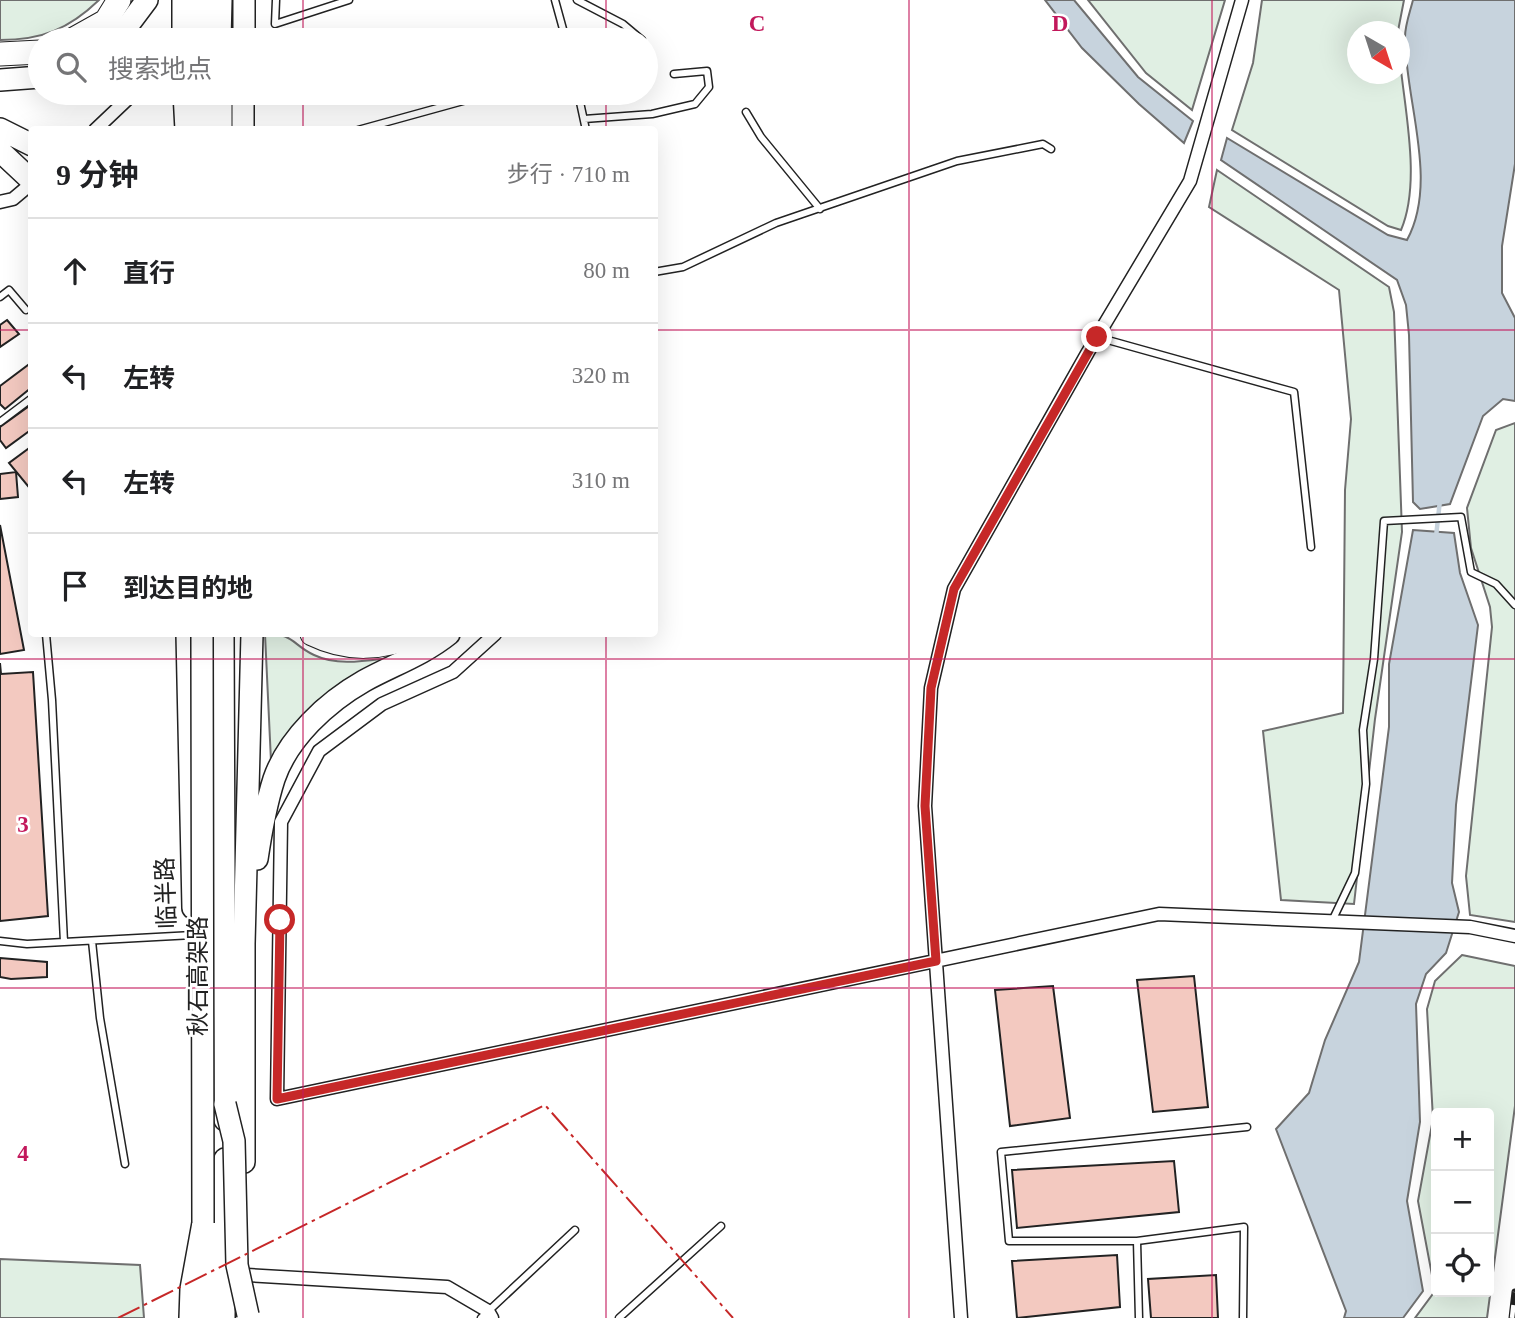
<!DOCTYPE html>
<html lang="zh">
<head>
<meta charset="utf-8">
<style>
  body { margin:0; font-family:"Times New Roman","Noto Sans SC",serif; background:#f2f2f2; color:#202124 }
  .controls { position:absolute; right:21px; bottom:21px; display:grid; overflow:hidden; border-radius:7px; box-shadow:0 7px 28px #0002 }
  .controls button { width:63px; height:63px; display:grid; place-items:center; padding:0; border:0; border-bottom:2px solid #e0e0e0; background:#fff; color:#202124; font:35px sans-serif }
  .compass { position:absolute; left:1347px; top:21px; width:63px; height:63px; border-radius:50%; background:#fff; box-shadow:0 7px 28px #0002; rotate:141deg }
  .stop { position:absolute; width:21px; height:21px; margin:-16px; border:5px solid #c62828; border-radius:50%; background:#fff }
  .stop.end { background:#c62828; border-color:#fff; box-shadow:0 2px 7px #0008 }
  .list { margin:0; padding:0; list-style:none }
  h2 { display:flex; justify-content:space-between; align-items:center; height:91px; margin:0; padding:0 28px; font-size:30px }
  h2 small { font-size:23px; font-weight:400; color:#757577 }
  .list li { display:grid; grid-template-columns:46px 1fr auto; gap:21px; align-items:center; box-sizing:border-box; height:105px; padding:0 28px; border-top:2px solid #e0e0e0 }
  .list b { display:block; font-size:26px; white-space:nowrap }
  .list em { font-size:23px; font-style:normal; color:#757577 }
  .icon { flex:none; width:38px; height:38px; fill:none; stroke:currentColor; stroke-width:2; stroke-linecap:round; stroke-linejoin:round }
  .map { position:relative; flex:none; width:1515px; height:1318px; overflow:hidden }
  .search { position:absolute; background:#fff; box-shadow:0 7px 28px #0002; left:28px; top:28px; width:630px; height:77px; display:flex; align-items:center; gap:18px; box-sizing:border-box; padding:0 24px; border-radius:38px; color:#757577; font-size:26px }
  .panel { position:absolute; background:#fff; box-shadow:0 7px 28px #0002; left:28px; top:126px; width:630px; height:511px; border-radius:7px }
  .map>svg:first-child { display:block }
  .green { fill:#e0efe3; stroke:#6f6f6f; stroke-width:2; fill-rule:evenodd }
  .water { fill:#c7d3dd; stroke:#6f6f6f; stroke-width:2 }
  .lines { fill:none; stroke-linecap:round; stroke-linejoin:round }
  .stream { stroke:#c7d3dd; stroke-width:4.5 }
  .building { fill:#f3c9c0; stroke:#222; stroke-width:2 }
  .service-casing { stroke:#222; stroke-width:9 }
  .minor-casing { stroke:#222; stroke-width:15 }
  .primary-casing { stroke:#222; stroke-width:24 }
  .trunk-casing { stroke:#222; stroke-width:24 }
  .motorway-casing { stroke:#222; stroke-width:25 }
  .service { stroke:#fff; stroke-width:6 }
  .minor { stroke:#fff; stroke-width:12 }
  .primary { stroke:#fff; stroke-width:21 }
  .trunk { stroke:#fff; stroke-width:21 }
  .motorway { stroke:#fff; stroke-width:23 }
  .rail-casing { stroke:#222; stroke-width:7 }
  .rail { stroke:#fff; stroke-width:4.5; stroke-dasharray:13; stroke-linecap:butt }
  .trunk-bridge-casing { stroke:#222; stroke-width:24; stroke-linecap:butt }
  .trunk-bridge { stroke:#fff; stroke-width:21 }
  .power { stroke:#c62828; stroke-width:2; stroke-dasharray:24 5 3.5 5; stroke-linecap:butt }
  .route { stroke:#c62828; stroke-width:9 }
  .grid { fill:none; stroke:#c2185b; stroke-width:2; stroke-opacity:0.55 }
  .labels { text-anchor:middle; stroke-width:5; stroke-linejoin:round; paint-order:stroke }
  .street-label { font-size:24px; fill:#222; stroke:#fff }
  .grid-label { font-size:23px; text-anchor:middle; font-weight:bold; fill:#c2185b; stroke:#fff; stroke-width:5; stroke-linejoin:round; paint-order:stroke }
</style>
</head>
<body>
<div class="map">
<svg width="1515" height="1318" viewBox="0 0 1515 1318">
  <rect width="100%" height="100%" fill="#fff"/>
  <path class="green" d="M0 0H99C69 29 42 40 0 40Z
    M1088 0H1225L1192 110 1146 73Z
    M1262 0H1404L1398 31 1358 32V74H1400V61C1405 112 1421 183 1401 230L1388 226 1232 130 1253 63Z
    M1217 170 1389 287 1394 312 1402 532 1375 719 1354 904 1281 900 1263 731 1343 713 1345 490 1351 419 1339 290 1209 207Z
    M1515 423V922L1470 915 1466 876 1492 627 1490 607 1471 548 1467 508 1496 430Z
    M265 634C294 633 292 645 314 655 337 666 364 661 389 658L317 701 285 737 271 761Z
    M1462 955 1515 966V1106L1487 1318H1415L1435 1291 1418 1201 1433 1119 1427 1009 1435 981ZM1489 1113V1292H1436V1113Z
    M0 1259 140 1265 144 1318H0Z"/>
  <path class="water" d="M1045 0H1074L1138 77 1193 121 1184 143 1139 104 1082 48Z
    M1413 0H1515V164L1502 246V293L1515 318V401L1503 399 1483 416 1450 504 1420 509 1413 502 1409 335 1406 305 1397 280 1221 160 1227 138 1388 235 1407 240C1439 181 1405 101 1405 37 1405 25 1410 12 1413 0Z
    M1413 530 1454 533 1460 573 1478 625 1456 805 1452 883 1459 912 1446 953 1426 974 1416 1004 1420 1122 1407 1201 1423 1291 1403 1318H1344L1346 1311 1276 1129 1309 1093 1325 1040 1359 962 1389 727V664Z"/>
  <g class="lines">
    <path class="stream" d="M1436 537 1440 500"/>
  </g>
  <path class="building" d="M7 320 19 334 0 347V325Z
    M32 362V387L5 409 0 404V386Z
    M32 404V429L6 448 0 440V427Z
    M32 446V491L9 463Z
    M16 472 18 497 0 499V474Z
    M0 525 24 650 0 654Z
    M0 663 1 674 33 672 48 916 0 921Z
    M0 958 47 962V977L11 979 0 977Z
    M1194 976 1208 1107 1153 1112 1137 980Z
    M1053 986 1070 1118 1010 1126 995 990Z
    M1174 1161 1179 1212 1017 1228 1012 1170Z
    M1117 1255 1120 1307 1017 1318 1012 1261Z
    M1216 1275 1218 1318H1151L1148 1279Z"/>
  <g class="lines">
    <defs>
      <path id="service" d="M276 0 275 24 349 0
        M555 0 566 40
        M577 0 623 24 642 40
        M578 93 586 130
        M746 112 761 137 820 209
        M584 119 652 114 695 104 709 87 707 71 674 74
        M358 130 492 93
        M654 272 683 267 776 223 957 161 1043 144 1051 149
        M0 297 9 290 26 310
        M1097 337 1294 392 1311 547
        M0 422 32 398
        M46 634 52 700 64 942
        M1332 921 1355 873 1366 784 1363 730 1374 659 1384 521 1461 517 1471 572 1496 584 1515 605
        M0 941 27 944 193 935
        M92 941 100 1018 125 1164
        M1137 1241 1139 1318
        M481 1318 575 1230
        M619 1318 721 1226
        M1243 1318 1244 1227 1137 1241H1009L1001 1152 1247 1127"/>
      <path id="minor" d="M95 130 134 93
        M0 202 13 199 32 183
        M495 634 453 672 382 704 319 751 281 822 277 1099 1159 914 1470 927 1515 936
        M247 1275 447 1287 488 1311 492 1318
        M961 1318 925 806 931 688 954 589 1088 352 1190 181 1242 0"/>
      <path id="primary" d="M183 0V40
        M117 40 147 0
        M244 40V0
        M0 80 40 77
        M184 93 186 130
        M0 129 32 145
        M243 130V93
        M0 151 32 181
        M187 634 193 908
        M257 859C261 832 266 804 274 779 288 738 327 702 364 681 393 665 423 655 449 634
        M244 1162V944L252 634
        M207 1227 209 1318"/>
      <path id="trunk" d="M201 0 202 40
        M220 40 221 0
        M203 93V130
        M221 93V130
        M223 634 225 1120
        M190 1318 191 1289 203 1223
        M224 1318 225 1159"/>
      <path id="motorway" d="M72 40 106 21 119 0
        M0 54 40 52
        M312 634C349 652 382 649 419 634"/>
    </defs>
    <use href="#service" class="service-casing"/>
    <use href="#minor" class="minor-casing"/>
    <use href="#primary" class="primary-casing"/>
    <use href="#trunk" class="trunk-casing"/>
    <use href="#motorway" class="motorway-casing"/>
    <use href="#service" class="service"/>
    <use href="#minor" class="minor"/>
    <use href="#primary" class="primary"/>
    <use href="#trunk" class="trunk"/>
    <use href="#motorway" class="motorway"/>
    <defs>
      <path id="rail" d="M1512 1318 1515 1292"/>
    </defs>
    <use href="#rail" class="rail-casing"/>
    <use href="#rail" class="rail"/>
    <defs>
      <path id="trunk-bridge" d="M202 634 203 1223
        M225 1104 234 1141 237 1265 248 1315"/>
    </defs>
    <use href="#trunk-bridge" class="trunk-bridge-casing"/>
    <use href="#trunk-bridge" class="trunk-bridge"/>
    <path class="power" d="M118 1318 545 1105 733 1318"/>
  </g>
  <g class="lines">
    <path class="route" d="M280 920 277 1099 936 961 925 806 931 688 954 589 1097 337"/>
  </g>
  <path class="grid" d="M303 0V40M606 0V40M909 0V1318M1212 0V1318M303 93V130M606 93V130M0 330H32M654 330H1515M303 634V1318M606 634V1318M0 659H1515M0 988H1515"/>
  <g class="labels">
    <g class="street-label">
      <text transform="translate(166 893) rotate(-92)" y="8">临半路</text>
      <text transform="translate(198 976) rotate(-90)" y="8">秋石高架路</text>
    </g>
  </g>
  <g class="grid-label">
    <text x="757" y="31">C</text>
    <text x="1060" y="31">D</text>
    <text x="23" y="832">3</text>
    <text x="23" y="1161">4</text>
  </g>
</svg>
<div class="controls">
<button>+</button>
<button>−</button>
<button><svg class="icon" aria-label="locate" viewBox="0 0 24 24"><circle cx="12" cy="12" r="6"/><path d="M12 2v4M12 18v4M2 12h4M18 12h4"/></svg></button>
</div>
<svg class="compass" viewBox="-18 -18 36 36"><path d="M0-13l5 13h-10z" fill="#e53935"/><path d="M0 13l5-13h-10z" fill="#757577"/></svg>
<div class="stop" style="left:280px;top:920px"></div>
<div class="stop end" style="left:1097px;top:337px"></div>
<div class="search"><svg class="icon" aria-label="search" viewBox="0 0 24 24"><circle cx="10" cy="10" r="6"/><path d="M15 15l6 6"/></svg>搜索地点</div>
<section class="panel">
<h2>9 分钟<small>步行 · 710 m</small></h2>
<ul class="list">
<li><svg class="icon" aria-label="ahead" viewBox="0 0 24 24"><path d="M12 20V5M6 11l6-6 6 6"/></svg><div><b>直行</b></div><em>80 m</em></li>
<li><svg class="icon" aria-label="left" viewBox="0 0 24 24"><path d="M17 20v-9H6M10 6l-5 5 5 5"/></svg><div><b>左转</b></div><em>320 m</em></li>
<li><svg class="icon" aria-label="left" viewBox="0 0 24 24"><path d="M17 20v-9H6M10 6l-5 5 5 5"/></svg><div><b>左转</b></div><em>310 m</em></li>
<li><svg class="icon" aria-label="arrive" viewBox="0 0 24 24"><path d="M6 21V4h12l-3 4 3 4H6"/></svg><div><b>到达目的地</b></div></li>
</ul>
</section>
</div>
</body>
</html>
